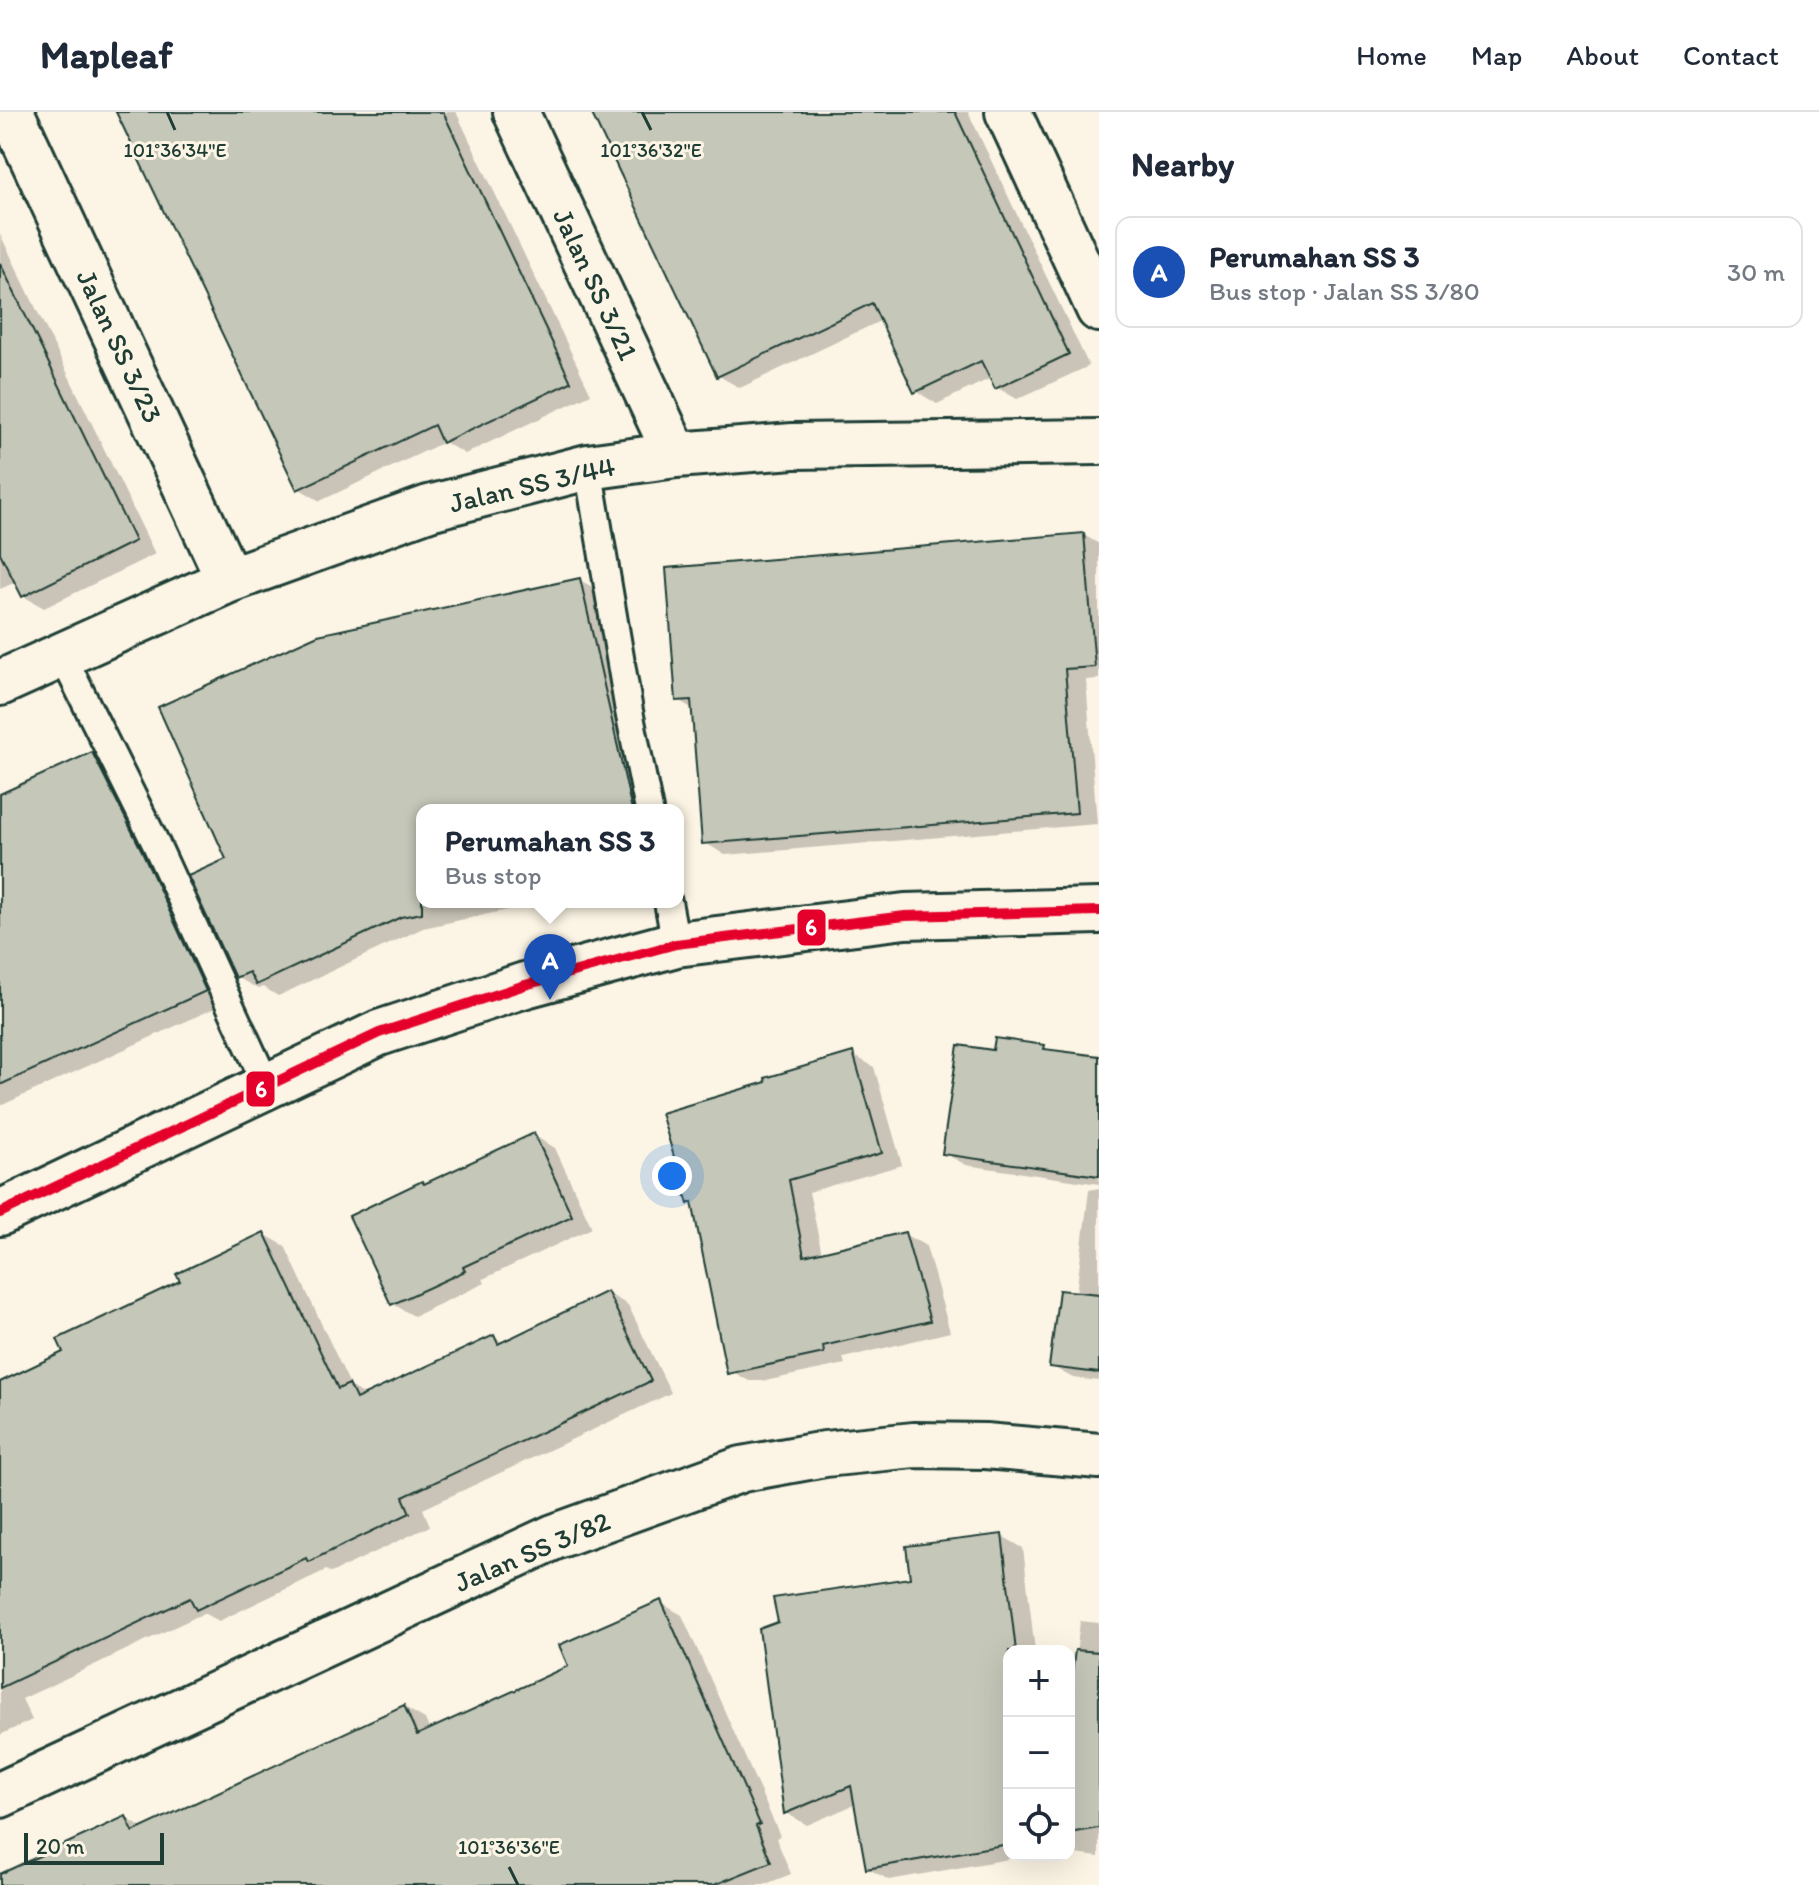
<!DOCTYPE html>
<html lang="en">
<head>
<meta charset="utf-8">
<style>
  body { margin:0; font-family:Itim,sans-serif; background:#f6f6f7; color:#1f2937 }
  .controls { position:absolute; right:24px; bottom:24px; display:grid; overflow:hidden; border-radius:16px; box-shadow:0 8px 32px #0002 }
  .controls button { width:72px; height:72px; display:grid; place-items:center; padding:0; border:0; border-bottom:2px solid #e0e1e3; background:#fff; color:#1f2937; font:40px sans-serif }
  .scale { position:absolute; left:24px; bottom:20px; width:140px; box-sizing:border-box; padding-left:8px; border:4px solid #1f3d34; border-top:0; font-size:22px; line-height:28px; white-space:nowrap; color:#1f3d34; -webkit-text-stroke:6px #fcf5e5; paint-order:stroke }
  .you { position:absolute; left:672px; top:1064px; width:28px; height:28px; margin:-20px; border:6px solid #fff; border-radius:50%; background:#1a73e8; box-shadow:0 0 0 12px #1a73e833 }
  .badge { display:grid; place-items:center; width:52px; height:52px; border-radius:50%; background:#7c3aed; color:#fff; font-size:26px; font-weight:700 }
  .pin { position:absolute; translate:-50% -66px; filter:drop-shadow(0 2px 4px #0008) }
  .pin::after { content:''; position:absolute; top:42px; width:28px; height:24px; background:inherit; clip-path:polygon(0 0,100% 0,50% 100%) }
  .popup { position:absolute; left:416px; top:692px; width:268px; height:104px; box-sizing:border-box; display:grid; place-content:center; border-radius:16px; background:#fff; filter:drop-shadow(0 2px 6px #0005); font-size:26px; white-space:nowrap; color:#747a83 }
  .popup b { font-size:30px; color:#1f2937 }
  .popup::after { content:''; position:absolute; left:50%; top:100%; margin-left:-16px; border:16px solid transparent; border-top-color:#fff }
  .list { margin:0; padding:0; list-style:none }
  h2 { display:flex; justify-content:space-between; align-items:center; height:104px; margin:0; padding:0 32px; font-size:34px }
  h2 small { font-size:26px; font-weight:400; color:#747a83 }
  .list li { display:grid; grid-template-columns:52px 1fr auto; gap:24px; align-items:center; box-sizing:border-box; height:112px; margin:0 16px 16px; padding:0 16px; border:2px solid #e0e1e3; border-radius:16px }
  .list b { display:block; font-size:30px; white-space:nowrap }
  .list p { margin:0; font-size:26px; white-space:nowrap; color:#747a83 }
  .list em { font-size:26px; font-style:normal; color:#747a83 }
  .icon { flex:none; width:44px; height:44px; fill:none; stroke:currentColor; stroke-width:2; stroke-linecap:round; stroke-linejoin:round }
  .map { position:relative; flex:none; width:1099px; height:1773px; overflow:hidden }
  header { display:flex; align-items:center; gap:48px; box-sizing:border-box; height:112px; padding:0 40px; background:#fff; border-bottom:2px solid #e0e1e3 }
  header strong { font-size:38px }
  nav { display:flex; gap:44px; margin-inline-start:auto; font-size:28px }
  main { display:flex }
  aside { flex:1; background:#fff }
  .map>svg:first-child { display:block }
  .shadow { fill:#0003 }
  .building { fill:#c5c7b9; stroke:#1f3d34; stroke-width:2 }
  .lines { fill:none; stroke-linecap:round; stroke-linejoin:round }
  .service-casing { stroke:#1f3d34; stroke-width:32 }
  .minor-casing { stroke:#1f3d34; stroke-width:50 }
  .tertiary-casing { stroke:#1f3d34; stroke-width:50 }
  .service { stroke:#fcf5e5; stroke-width:26 }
  .minor { stroke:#fcf5e5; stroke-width:44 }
  .tertiary { stroke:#fcf5e5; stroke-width:44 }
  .bus-1-casing { stroke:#fcf5e5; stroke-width:16 }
  .bus-1 { stroke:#e4002b; stroke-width:10 }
  .ticks { fill:none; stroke:#1f3d34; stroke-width:3 }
  .labels { text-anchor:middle; stroke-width:6; stroke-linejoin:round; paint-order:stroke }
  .street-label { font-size:28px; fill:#1f3d34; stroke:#fcf5e5 }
  .ticks-label { font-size:20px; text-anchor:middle; fill:#1f3d34; stroke:#fcf5e5; stroke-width:6; stroke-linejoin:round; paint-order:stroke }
  .line-badge { stroke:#fcf5e5; stroke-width:3 }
  .badge-label { font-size:22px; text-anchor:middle; font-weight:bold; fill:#fff }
</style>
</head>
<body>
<header>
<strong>Mapleaf</strong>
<nav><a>Home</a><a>Map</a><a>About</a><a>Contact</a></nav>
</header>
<main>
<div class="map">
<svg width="1099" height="1773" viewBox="0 0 1099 1773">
  <rect width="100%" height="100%" fill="#fcf5e5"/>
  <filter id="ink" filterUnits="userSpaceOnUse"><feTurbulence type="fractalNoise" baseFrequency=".0125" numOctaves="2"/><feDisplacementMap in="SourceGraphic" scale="16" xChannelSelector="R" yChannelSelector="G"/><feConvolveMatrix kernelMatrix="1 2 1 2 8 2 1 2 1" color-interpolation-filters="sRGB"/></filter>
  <g filter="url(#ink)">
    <path class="shadow" d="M118 0H456L591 282 465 342 444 330 320 389 298 376Z
      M593 0H968L1089 254 1017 287 996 275 991 266 937 292 916 279 882 208 740 276 719 264Z
      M0 122 155 442 44 496 23 484 16 470 0 477Z
      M1084 423 1099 432V567L1086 568 1097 712 725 743 704 730 693 597 678 588Z
      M580 468 601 480 650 698H422V790H545L423 816 278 884 263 875 258 877 237 865 228 748Z
      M92 642 114 655 226 891 0 994V684Z
      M1044 935 1054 941 1099 946V1072L966 1053 944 1041 995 940Z
      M853 943 874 955 902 1053 809 1080 822 1142 904 1122 926 1134 950 1220 843 1246 845 1252 765 1269H749L728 1257 694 1093 690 1090 768 972Z
      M533 1023 555 1036 592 1116 483 1167 485 1171 414 1204 393 1192 426 1074Z
      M1099 1076V1269L1073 1266 1051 1254 1076 1182 1089 1078Z
      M264 1122 285 1134 351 1275 367 1284 494 1225 504 1231 607 1181 628 1193 671 1281 423 1397 430 1414 331 1461 326 1458 219 1509 204 1501 22 1587 32 1608 0 1623V1272L66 1241Z
      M1002 1424 1023 1436 1035 1539H1009V1743H1031L889 1768 867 1756 856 1692 807 1713 786 1701 912 1468Z
      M661 1491 682 1503 780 1724 776 1726 791 1762 763 1773H16L126 1706 144 1717 404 1595 425 1607 430 1619 571 1555Z
      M1080 1509 1099 1511V1745L1075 1742 1069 1739V1601Z"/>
    <path class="building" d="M116 0H443L571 270 442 331 434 313 297 378Z
      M591 0H955L1069 242 995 277 981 249 914 281 872 191 717 265Z
      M0 151 135 429 22 485 0 441Z
      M1084 421 1095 555 1065 557 1077 701 702 732 691 588 676 589 666 456Z
      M580 466 632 698H422V801L401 805 256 873 249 860 235 866 188 764 226 747 158 595 318 523Z
      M92 640 142 739 206 879 0 973V682Z
      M995 926 1045 933 1044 937 1099 944V1064L942 1042 958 933 993 938Z
      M853 940 882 1041 789 1068 804 1144 905 1120 930 1209 823 1234 824 1241 727 1262 692 1090 688 1092 661 1001 766 970 765 966Z
      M534 1021 572 1104 463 1155 465 1159 391 1193 349 1104 422 1069 424 1072Z
      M264 1120 338 1277 349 1272 356 1287 494 1223 498 1232 607 1179 651 1269 403 1385 410 1401 308 1450 306 1446 196 1498 190 1486 0 1576V1270L63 1240 57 1227 180 1169 176 1162Z
      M1059 1178 1099 1182V1261L1049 1255Z
      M1002 1422 1016 1539H1009V1732L866 1757 851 1674 784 1702 759 1517 778 1510 773 1486 910 1466 906 1434Z
      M661 1488 760 1712 756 1714 771 1750 714 1773H0V1762L126 1704 133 1720 404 1593 417 1623 568 1554 559 1533Z
      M1075 1538 1099 1540V1716L1069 1721V1584Z"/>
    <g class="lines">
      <defs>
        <path id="service" d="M588 355 629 599 649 698
          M62 543 156 732 267 974
          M668 790 676 832"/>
        <path id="minor" d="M11 0 229 468
          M516 0 676 343
          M1008 0 1099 197
          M0 571 229 468 429 396 588 355 676 343 793 334 1099 330
          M0 1683 554 1425 742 1357 825 1342 914 1333 985 1334 1099 1344"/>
        <path id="tertiary" d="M0 1101 379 921 525 873 676 832 905 804 1099 799"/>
      </defs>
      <use href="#service" class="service-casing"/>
      <use href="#minor" class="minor-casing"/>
      <use href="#tertiary" class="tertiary-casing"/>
      <use href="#service" class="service"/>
      <use href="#minor" class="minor"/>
      <use href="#tertiary" class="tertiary"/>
      <defs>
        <path id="bus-1" d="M0 1101 379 921 525 873 676 832 905 804 1099 799"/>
      </defs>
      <use href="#bus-1" class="bus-1-casing"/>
      <use href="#bus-1" class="bus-1"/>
    </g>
  </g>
  <path class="ticks" d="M167 0 175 18M642 0 651 18M509 1755 518 1773"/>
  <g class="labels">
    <g class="street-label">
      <text transform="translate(596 172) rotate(65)" y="10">Jalan SS 3/21</text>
      <text transform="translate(120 234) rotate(65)" y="10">Jalan SS 3/23</text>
      <text transform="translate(532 372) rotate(-13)" y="10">Jalan SS 3/44</text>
      <text transform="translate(532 1439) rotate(-23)" y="10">Jalan SS 3/82</text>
    </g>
  </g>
  <g class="ticks-label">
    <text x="175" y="45">101°36'34"E</text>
    <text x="651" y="45">101°36'32"E</text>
    <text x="509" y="1742">101°36'36"E</text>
  </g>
  <g class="line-badge">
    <rect x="796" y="796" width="31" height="39" rx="8" fill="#e4002b"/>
    <rect x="245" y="958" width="31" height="38" rx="8" fill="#e4002b"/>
  </g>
  <g class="badge-label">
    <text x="811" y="823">6</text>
    <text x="261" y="985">6</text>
  </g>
</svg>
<div class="controls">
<button>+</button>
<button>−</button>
<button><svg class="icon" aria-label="locate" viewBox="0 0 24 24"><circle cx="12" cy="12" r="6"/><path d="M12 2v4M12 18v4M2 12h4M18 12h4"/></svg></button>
</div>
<div class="scale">20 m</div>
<div class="you"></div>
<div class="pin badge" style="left:550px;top:888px;background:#1a4fb4">A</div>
<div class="popup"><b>Perumahan SS 3</b>Bus stop</div>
</div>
<aside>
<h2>Nearby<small></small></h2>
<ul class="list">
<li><span class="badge" style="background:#1a4fb4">A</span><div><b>Perumahan SS 3</b><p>Bus stop · Jalan SS 3/80</p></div><em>30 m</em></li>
</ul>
</aside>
</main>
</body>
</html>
